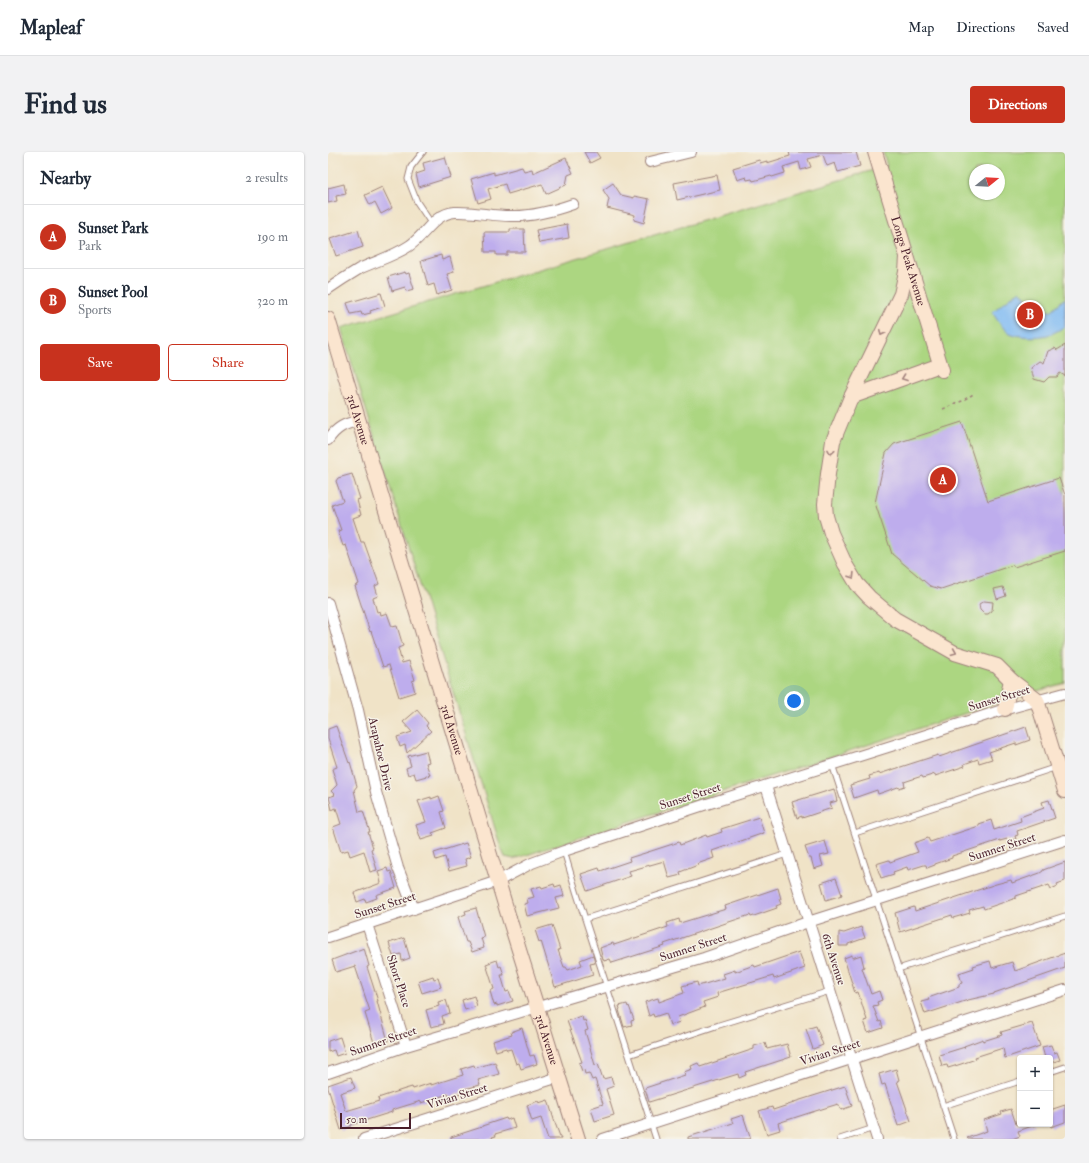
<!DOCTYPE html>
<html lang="en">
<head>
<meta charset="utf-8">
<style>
  body { margin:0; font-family:"IM FELL Double Pica",serif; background:#f2f2f3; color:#1f2937 }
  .controls { position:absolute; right:12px; bottom:12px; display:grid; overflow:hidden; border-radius:4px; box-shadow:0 1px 3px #0004 }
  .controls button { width:36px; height:36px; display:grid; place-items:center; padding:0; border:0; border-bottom:1px solid #e0e1e3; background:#fff; color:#1f2937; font:20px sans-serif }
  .compass { position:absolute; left:641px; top:12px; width:36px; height:36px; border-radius:50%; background:#fff; box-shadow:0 1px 3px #0004; rotate:72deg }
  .scale { position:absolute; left:12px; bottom:10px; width:71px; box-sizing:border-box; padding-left:4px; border:2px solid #4a1f2b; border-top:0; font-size:11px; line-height:14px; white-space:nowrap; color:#4a1f2b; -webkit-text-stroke:3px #f7f3e8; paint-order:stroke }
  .you { position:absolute; left:466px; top:549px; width:14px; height:14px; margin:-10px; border:3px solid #fff; border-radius:50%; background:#1a73e8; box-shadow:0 0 0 6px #1a73e833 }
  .badge { display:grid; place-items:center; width:26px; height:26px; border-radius:50%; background:#c8321e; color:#fff; font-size:13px; font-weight:700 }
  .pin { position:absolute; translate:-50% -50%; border:2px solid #fff; box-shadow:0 1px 4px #0006 }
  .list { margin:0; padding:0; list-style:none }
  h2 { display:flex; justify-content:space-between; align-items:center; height:52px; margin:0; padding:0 16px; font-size:17px }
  h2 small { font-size:13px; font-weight:400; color:#747a83 }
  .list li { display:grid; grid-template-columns:26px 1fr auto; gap:12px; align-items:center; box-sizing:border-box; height:64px; padding:0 16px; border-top:1px solid #e0e1e3 }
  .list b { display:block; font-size:15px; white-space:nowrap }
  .list p { margin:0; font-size:13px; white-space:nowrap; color:#747a83 }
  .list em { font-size:13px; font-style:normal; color:#747a83 }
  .actions { display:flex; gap:8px; padding:12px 16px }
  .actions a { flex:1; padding:9px 0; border:1px solid #c8321e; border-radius:4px; text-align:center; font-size:14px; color:#c8321e }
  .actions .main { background:#c8321e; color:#fff }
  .map { position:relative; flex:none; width:737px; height:987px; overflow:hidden; border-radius:4px }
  header { display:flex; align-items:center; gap:24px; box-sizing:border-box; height:56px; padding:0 20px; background:#fff; border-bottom:1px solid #e0e1e3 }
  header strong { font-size:19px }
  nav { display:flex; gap:22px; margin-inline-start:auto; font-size:14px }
  .intro { display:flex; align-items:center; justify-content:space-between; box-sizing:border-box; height:96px; padding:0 24px }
  h1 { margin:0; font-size:28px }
  .button { padding:10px 18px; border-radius:4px; background:#c8321e; color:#fff; font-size:14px; font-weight:700 }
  main { display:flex; gap:24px; padding:0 24px }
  aside { flex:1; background:#fff; border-radius:4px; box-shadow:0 1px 3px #0004 }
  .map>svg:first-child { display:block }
  .green { fill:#acd681; stroke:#7b7a56; fill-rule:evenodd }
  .water { fill:#82bcf3; stroke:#666e8f }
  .building { fill:#beaded }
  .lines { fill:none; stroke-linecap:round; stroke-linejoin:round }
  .lane-casing { stroke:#9d8179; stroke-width:7 }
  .street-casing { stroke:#9d8179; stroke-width:12 }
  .secondary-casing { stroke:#9d8179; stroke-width:16 }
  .path { stroke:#9d8179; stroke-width:1.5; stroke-dasharray:3 3; stroke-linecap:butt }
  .lane { stroke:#fff; stroke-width:5 }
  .street { stroke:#fff; stroke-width:10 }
  .secondary { stroke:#fbe5cf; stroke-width:14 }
  .oneway { stroke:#a2827d }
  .labels { text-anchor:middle; stroke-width:3; stroke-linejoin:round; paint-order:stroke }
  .street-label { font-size:12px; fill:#4a1f2b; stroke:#f7f3e8 }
</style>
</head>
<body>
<header>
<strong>Mapleaf</strong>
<nav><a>Map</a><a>Directions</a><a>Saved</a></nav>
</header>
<div class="intro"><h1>Find us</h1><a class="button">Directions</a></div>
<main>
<aside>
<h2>Nearby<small>2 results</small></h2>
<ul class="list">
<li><span class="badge">A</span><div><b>Sunset Park</b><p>Park</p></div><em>190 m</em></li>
<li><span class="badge">B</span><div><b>Sunset Pool</b><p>Sports</p></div><em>320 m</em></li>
</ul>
<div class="actions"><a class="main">Save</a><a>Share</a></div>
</aside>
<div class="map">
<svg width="737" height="987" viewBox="0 0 737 987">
  <rect width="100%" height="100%" fill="#f7f3e8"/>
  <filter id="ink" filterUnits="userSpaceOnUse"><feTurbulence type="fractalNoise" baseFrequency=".025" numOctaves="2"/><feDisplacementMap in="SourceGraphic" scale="8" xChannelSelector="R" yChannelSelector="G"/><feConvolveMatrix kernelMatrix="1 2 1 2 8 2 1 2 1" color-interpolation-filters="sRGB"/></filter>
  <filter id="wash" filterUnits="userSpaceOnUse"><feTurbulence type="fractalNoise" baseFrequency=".012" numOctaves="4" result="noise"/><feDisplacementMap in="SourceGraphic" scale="16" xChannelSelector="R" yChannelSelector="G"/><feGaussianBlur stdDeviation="0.9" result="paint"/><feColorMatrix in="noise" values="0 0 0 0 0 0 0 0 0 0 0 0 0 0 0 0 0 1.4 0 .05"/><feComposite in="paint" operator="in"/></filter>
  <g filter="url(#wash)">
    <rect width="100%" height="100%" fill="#f0e3c7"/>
    <path class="green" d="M555 0H737V531L688 545 186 707 177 705 173 696 13 176 559 14ZM647 18H671V42H647Z"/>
    <path class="water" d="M692 138 706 155 711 159H723L737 146V174C733 177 728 180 723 182 712 186 690 186 680 180 674 176 668 166 664 160Z"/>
    <g id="blocks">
      <path class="building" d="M256 0H268L272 6 262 11Z
        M461 0H528L532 14 510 20 507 11 499 14 495 3 480 7 483 15 473 18 471 10 455 15 457 21 444 25 443 24 425 29 424 27 419 28 418 25 409 28 405 16 431 8 432 11 439 9V11L462 4Z
        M117 5 123 25 91 35 88 22 97 19 95 11Z
        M238 6 245 21 240 23 238 33 218 42 214 32 180 42 177 32 160 37 163 47 150 51 143 27 166 20V23L194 15 196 19 204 17 205 21Z
        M389 23 392 38 349 48 346 31Z
        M285 31 293 43 306 46V44L321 47 316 71 306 68 307 63 279 56 281 47 275 38Z
        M16 32 18 42 8 44 9 49 0 51V36Z
        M54 35 64 56 53 62 47 50 42 53 37 43Z
        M239 72 241 86 211 91 208 78Z
        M182 77H196L197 100H179V103H168V100H157L156 80H182Z
        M30 78 35 95 8 104 2 87Z
        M113 103 114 108 122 105 126 120 119 122 124 138 109 143 106 132 100 134 93 109Z
        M77 120 78 122 81 121 86 137 78 139 77 135 64 139 60 125Z
        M53 141 57 154 42 159 43 161 34 163 33 160 23 162 19 151Z
        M737 193V224L732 221 729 225H721L716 230 706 227 703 216 712 209 716 211 720 199 727 196 729 198Z
        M634 270 660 349 731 326 737 343V399L686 415 685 413 613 437 602 434 564 402 547 351 558 301 566 292Z
        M24 322 32 347 29 348 33 363 25 366 33 390H36L51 432 47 434 50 444 45 446 49 460 52 459 53 463 59 461 64 475 69 474 75 494 70 496 74 511 81 509 87 528 84 529 87 540 71 545 61 513 55 515 43 479 42 480 27 434 31 432 18 393 15 394 10 379 13 378 4 353 15 349 8 329 10 326Z
        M675 435 678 444 669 447 666 437Z
        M656 449 665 450 664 459 660 462H656L652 458 651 452Z
        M89 558 100 571 98 574 103 579 79 601 77 593 72 595 69 585 84 580 75 570Z
        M8 574 21 611 22 610 29 634 26 638 31 660 35 659 42 680H40L45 696 43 697 49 718 42 720 36 699 22 704 20 698 13 700 5 675 13 672 8 656 4 658 1 645 7 643 3 639 9 633 4 617 9 615 0 587V577Z
        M698 575 702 588 688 593V591L661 600 664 607 651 611 650 607 636 612 637 614 607 624V622L595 626 594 624 576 630 577 634 571 636 570 635 550 642 549 638 526 646 522 633 542 627 541 624 551 621V622L610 603 611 605Z
        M98 599 101 610 98 611 102 623 88 627 86 621 80 623 78 616 83 614 80 604Z
        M506 637 509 649 502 651 504 656 474 666V664L469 666 464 650Z
        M111 644 116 659 113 660 118 676 104 681 106 684 93 688 88 673 98 670 90 649 103 645V647Z
        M721 648 727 666 689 679 690 683 687 684 688 687 680 689 679 687 672 689V688L624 704V706L607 712V713L599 716 598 713H596L580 718 579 715 565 720 566 722 553 726 548 712 561 708 562 710 590 700 586 691 600 686 602 690 651 674V672L663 668 666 678 693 669 692 665 716 656 714 650Z
        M431 665 436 681 384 699 386 706 369 712 370 713 352 720 353 723 341 726 336 709 301 719 303 724 259 739 253 722 271 716 272 719 302 709 301 706 317 701 351 690 352 693 378 683 379 685 394 680 393 677Z
        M497 689 501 702 492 704 495 714 486 717 483 706H481L477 695Z
        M138 691 143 705 137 707 139 714 121 719 117 705 108 708 106 701Z
        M737 710V729L729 732 730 734 723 737 721 733 688 744V746L656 757 655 754 641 758 642 761 625 766 624 763 572 780 567 761 586 755 587 759 668 732 683 728 684 731 712 721 715 719V718Z
        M59 716 60 720 63 719 68 736 48 743 49 746 38 750 37 747 29 750 26 741 53 731 50 719Z
        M508 726 514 743 498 748 493 731Z
        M226 732 227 735 233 733 236 744 228 746 231 756 199 764 196 752 200 751 199 747 206 745 203 737 213 734 214 736Z
        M450 736 453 747H451L453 752 448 754 449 756 423 765 422 763 398 771 336 792 337 794 284 811 282 807 276 809V808H275L272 796 285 791 286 793 340 775 339 771 351 767 352 771 398 757 397 754Z
        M148 756 156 785 153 786 156 796 144 800 140 790H138L130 765 138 762 137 759Z
        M224 773 232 798H230L236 815H238L240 818 254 813 252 808 265 803 267 811 262 812 265 823 227 835 213 789 211 790 207 778Z
        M533 775 537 786 520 792V794H511V780L516 781Z
        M76 786 82 806 74 809 73 802 65 804 61 791Z
        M36 796 41 814 39 815 50 849H49L60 889 47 894 37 861 42 859 27 814 8 820 4 808Z
        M471 800 477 816 446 827 445 824 389 841 390 845 375 850 377 855 350 865 352 870 342 873 338 861 326 865 325 862 321 864 317 850 330 846 331 850 356 841 354 834 369 830 370 834 397 826 395 822 407 818V820L426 813 427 815Z
        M737 801V816L666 841V842L640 848 597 862 593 850 601 848 600 846 631 835V832L634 831 631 821 646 816 645 814 662 809 664 816 684 810 687 819Z
        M524 803V806L533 803 536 815 534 816 543 842 551 839 554 848 549 850 550 853 545 854 551 870 553 869 555 876 540 881 536 869 539 868 530 840 527 841 516 806Z
        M169 808 171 815 173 814 176 823H173L178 840 181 839 185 849 169 854V852L166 853 162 839 166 837 158 812Z
        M105 824 106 827 110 826 113 835 94 841 90 829Z
        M146 844 149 854 137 858 134 848Z
        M118 848 122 861 114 864 116 872 103 875 98 858 111 854 110 850Z
        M299 852 300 855 301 854 306 868 303 869 304 873 296 875 291 858 292 857 291 854Z
        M254 864 255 869 257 868 260 878 257 879 267 913 270 912 275 927 283 925 286 934 278 937 286 963 267 969 263 956 275 952 267 927 264 928 261 921 257 922 256 918 254 919 251 911 254 910 239 869Z
        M704 871 712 894 677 906 675 896 647 905 648 907 630 913 620 916 619 913 614 914 611 903 637 895 636 894 655 887V889L674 883 673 880Z
        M488 874 495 893 485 897 478 877Z
        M194 876 202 904 206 903 209 912 193 917 191 911 188 912 183 897 179 898 178 896 168 899 165 889 184 883 183 880Z
        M12 885 17 901 8 904 6 898 0 900V889Z
        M437 891 439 897 459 892 463 905 417 920 418 923 411 926 410 922 321 950 317 936 357 923 356 920 364 917 363 914 370 911 372 915 426 897V894Z
        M723 893 726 901 729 900 732 908 722 911V906H717L714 895Z
        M167 910 171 922 150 928 152 933 133 938V941L121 945 120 942 93 951V949L64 958V960L23 973V974L13 978 0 936V933L23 925 27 936 12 941 18 959 51 949 50 946 77 937 84 935 85 937 103 931V933L135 923 133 917 146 913 147 916Z
        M568 917 571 928 569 929 583 969 570 974 557 932 554 933 551 922Z
        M517 934 524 954 513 958 510 952 481 961 450 971 452 978 439 982 431 959 444 955 445 958 466 951V950Z
        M220 948 227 971 233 987H220L213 966 204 969 199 953 210 949 211 951Z
        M737 953V970L723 975 722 970V958Z
        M683 957 688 972H706L707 973 690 979 692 984 684 987H640L639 986 659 979 656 968 674 962 673 960Z
        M415 963 423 987H360V985L405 971 403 967Z
        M178 966 179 968 184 966 187 976 167 982 168 984 164 985 165 987H123V985L154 975V974Z"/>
    </g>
  </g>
  <g filter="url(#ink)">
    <use href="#blocks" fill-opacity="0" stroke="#9d8179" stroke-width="1"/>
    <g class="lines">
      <defs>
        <path id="lane" d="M95 0 90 6 83 15 80 27 89 50 103 71
          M504 612 626 987
          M527 681 729 615
          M236 699 248 739 328 987
          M257 767 459 702
          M570 817 737 764
          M301 903 391 873 502 839
          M722 920 737 915
          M615 954 692 929
          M512 987 546 976"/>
        <path id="street" d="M322 10 363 0
          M0 137C10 130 21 123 31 117 48 109 66 104 81 94 98 83 105 62 127 60 144 59 164 64 182 64 203 65 225 59 245 52
          M0 288C8 276 17 271 31 269
          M0 451 30 558 48 640 70 716 86 757
          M438 634 549 987
          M39 772 78 894
          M0 785 170 729 204 711 236 699 379 652 598 583 671 559 737 541
          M0 921 78 894 376 806 480 770 737 688
          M36 987 231 925
          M275 987 737 838"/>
        <g id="secondary">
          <path id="s1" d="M547 0 614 218"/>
          <path d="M579 105 578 120 573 142 523 245 505 289 500 322 497 352 498 364 503 381 517 412 529 432 541 445 567 467 627 501 669 514 683 528 709 548 737 639"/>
          <path id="s2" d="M0 167 182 769 250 987"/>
          <path d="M523 245 612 213"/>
          <path d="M677 557 683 528"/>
        </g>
      </defs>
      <use href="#lane" class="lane-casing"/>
      <use href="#street" class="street-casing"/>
      <use href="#secondary" class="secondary-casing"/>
      <path class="path" d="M615 257 634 249 647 241"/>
      <use href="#lane" class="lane"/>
      <use href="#street" class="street"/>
      <use href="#secondary" class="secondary"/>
    </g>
    <defs><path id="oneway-chevron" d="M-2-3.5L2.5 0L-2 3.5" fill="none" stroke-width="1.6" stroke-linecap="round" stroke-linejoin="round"/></defs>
    <g class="oneway">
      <use href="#oneway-chevron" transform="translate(554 181) rotate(116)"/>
      <use href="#oneway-chevron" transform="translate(576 226) rotate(160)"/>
      <use href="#oneway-chevron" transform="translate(503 300) rotate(100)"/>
      <use href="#oneway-chevron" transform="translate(524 424) rotate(58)"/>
      <use href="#oneway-chevron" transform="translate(626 500) rotate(23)"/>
    </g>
  </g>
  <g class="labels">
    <g class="street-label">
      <text dy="4" stroke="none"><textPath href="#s1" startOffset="114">Longs Peak Avenue</textPath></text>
      <text dy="4" stroke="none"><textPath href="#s2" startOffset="105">3rd Avenue</textPath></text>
      <text transform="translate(671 546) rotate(-17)" y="4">Sunset Street</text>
      <text dy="4" stroke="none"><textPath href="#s2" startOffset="429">3rd Avenue</textPath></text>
      <text transform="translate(53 602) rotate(77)" y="4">Arapahoe Drive</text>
      <text transform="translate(362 644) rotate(-18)" y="4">Sunset Street</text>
      <text transform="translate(674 695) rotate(-18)" y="4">Sumner Street</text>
      <text transform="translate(57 753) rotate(-18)" y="4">Sunset Street</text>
      <text transform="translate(365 795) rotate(-18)" y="4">Sumner Street</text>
      <text transform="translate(506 807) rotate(72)" y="4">6th Avenue</text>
      <text transform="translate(71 829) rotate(72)" y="4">Short Place</text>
      <text dy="4" stroke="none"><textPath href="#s2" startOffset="753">3rd Avenue</textPath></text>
      <text transform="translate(55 889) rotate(-19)" y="4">Sumner Street</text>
      <text transform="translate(502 900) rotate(-18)" y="4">Vivian Street</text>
      <text transform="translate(129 944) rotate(-17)" y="4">Vivian Street</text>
    </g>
  </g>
</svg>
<div class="controls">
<button>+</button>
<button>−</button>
</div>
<svg class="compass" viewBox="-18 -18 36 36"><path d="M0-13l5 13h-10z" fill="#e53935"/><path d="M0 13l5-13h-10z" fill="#747a83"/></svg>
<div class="scale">50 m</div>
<div class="you"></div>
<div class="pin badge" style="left:615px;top:328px">A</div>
<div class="pin badge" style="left:702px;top:163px">B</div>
</div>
</main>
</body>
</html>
